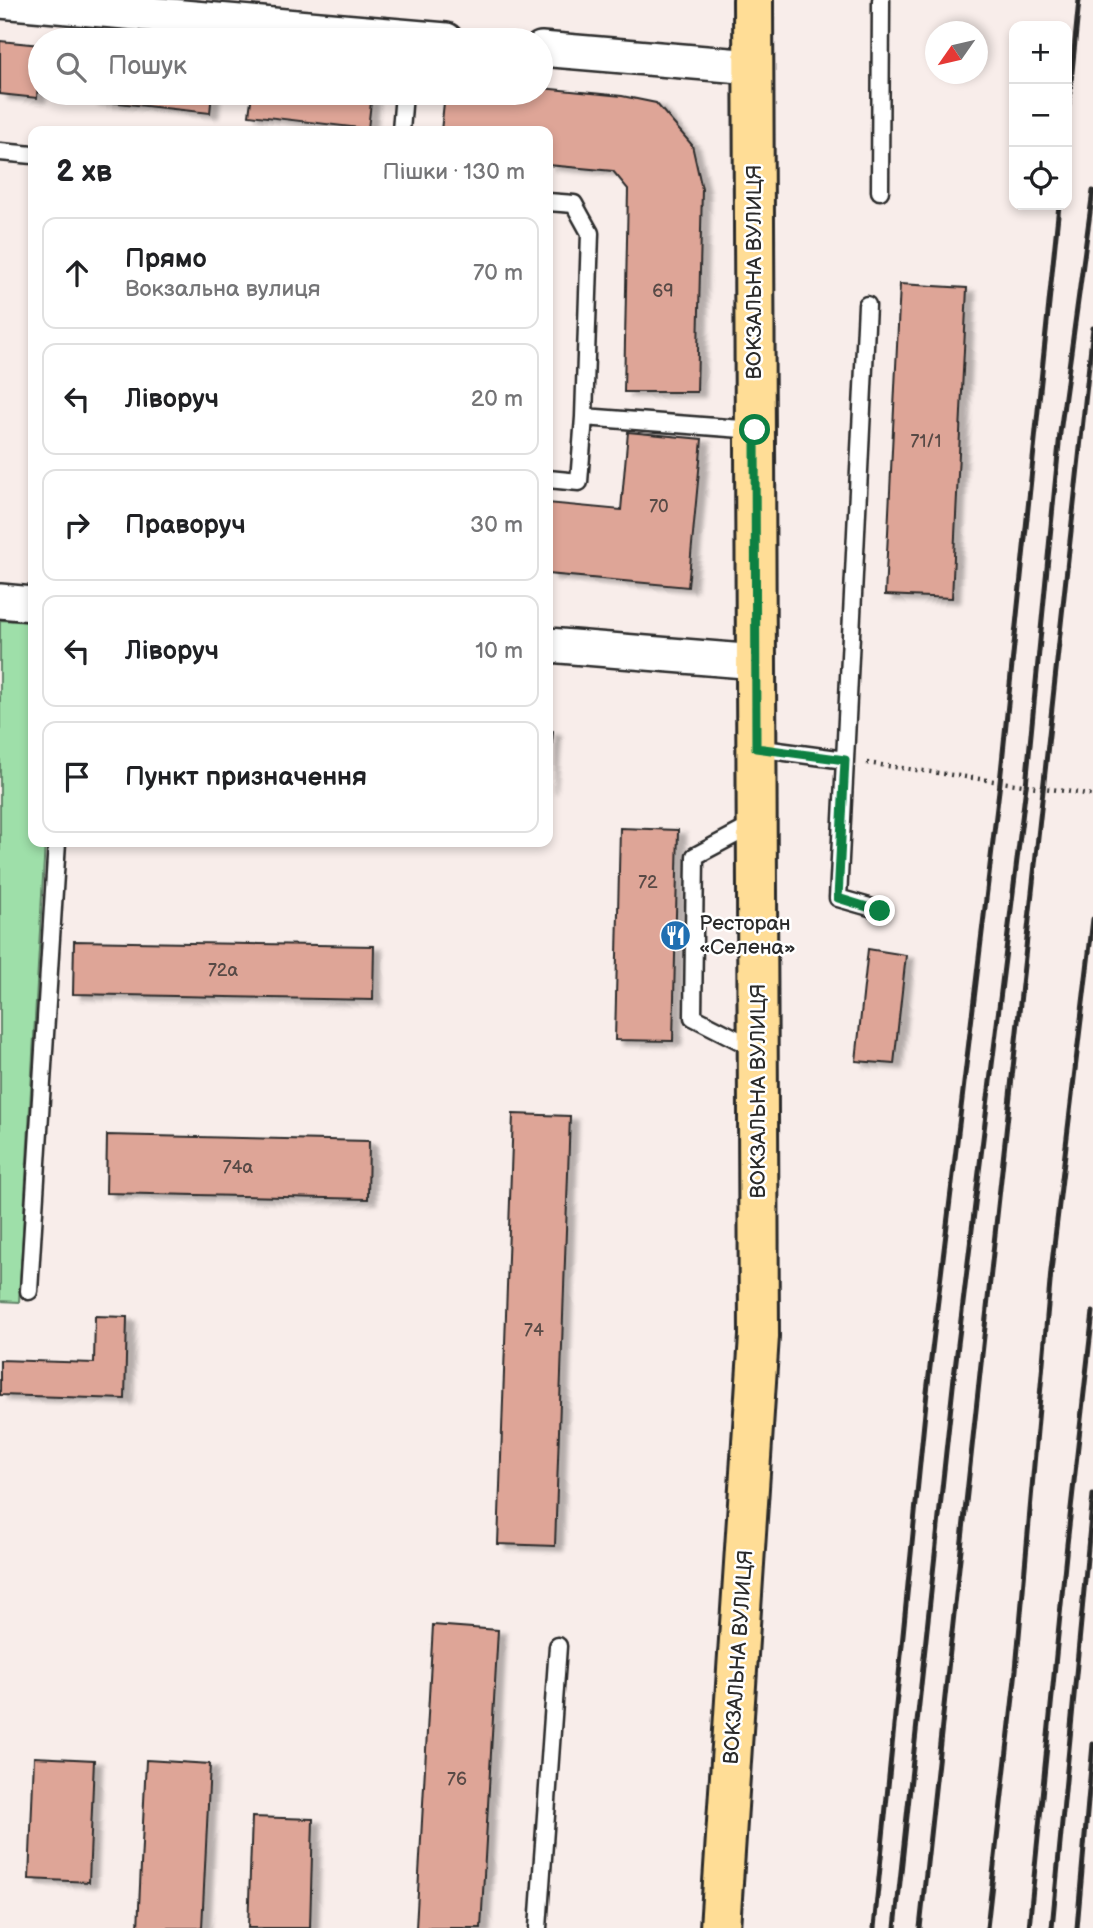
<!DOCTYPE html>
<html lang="uk">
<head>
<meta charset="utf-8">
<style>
  body { margin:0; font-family:"Balsamiq Sans",sans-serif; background:#f6f6f6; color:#202124 }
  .controls { position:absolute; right:21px; top:21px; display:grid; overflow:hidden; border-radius:14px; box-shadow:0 4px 10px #0003 }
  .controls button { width:63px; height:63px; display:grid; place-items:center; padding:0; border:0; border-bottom:2px solid #e0e0e0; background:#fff; color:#202124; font:35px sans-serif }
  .compass { position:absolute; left:925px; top:21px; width:63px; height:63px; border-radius:50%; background:#fff; box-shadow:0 4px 10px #0003; rotate:236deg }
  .stop { position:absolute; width:21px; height:21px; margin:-16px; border:5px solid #0b8043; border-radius:50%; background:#fff }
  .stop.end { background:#0b8043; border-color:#fff; box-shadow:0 2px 7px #0008 }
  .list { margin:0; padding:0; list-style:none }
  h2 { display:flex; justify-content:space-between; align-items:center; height:91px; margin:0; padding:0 28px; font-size:30px }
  h2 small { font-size:23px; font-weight:400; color:#757577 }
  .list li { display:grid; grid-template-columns:46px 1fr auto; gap:21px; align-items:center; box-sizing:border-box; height:112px; margin:0 14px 14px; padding:0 14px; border:2px solid #e0e0e0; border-radius:14px }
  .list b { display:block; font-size:26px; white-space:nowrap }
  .list p { margin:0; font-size:23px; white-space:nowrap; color:#757577 }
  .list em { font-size:23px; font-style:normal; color:#757577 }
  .icon { flex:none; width:38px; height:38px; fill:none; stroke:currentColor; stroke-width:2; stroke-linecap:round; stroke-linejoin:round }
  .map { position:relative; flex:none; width:1093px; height:1928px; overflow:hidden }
  .search { position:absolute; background:#fff; box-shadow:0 4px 10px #0003; left:28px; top:28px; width:525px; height:77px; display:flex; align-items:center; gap:18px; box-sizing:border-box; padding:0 24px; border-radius:38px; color:#757577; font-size:26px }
  .panel { position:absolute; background:#fff; box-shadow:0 4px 10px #0003; left:28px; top:126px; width:525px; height:721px; border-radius:14px }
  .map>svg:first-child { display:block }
  .green { fill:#9edfa9; stroke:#64856a; stroke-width:2 }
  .building { fill:#dea597; stroke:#2b2b2b; stroke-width:2; filter:url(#shadow) }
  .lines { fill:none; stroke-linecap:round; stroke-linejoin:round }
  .service-casing { stroke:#2b2b2b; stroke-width:21 }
  .minor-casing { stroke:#2b2b2b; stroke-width:38 }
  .primary-casing { stroke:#2b2b2b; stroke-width:44 }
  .path { stroke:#2b2b2b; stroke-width:4.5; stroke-dasharray:2 5; stroke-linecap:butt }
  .service { stroke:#fff; stroke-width:16 }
  .minor { stroke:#fff; stroke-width:33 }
  .primary { stroke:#ffdd96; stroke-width:38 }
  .rail { stroke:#2b2b2b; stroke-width:5 }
  .route { stroke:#0b8043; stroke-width:9 }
  .labels { text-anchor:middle; stroke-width:5; stroke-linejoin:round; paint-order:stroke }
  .number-label { font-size:18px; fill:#584a46 }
  .street-label { font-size:21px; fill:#2b2b2b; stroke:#fff }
  .poi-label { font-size:21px; fill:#2b2b2b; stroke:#fff; text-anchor:start }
</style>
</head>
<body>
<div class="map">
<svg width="1093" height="1928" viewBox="0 0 1093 1928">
  <defs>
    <filter id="shadow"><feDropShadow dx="8" dy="4.5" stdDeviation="2" flood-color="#0004"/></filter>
  </defs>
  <rect width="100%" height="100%" fill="#f8edea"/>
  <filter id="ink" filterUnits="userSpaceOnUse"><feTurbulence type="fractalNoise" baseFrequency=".0143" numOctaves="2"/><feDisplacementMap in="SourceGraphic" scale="14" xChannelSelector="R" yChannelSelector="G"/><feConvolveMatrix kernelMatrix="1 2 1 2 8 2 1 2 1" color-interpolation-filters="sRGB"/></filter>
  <g filter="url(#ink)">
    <path class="green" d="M0 620 33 622V842H45L19 1302 0 1301Z"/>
    <path class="building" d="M0 41 40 45 37 98 0 94Z
      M541 88 622 96 656 103 692 145 702 189 697 392H624L628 189 613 171 548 165V131H441L445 93H541Z
      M91 93H212L210 113 91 100Z
      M252 93H372L368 129 249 115Z
      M900 284 967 288 952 598 885 595Z
      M628 432 702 439 688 587 548 574V503L621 510Z
      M548 730 553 731 548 789Z
      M620 828 678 830 673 1041 615 1040Z
      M74 941 374 946 373 1000 73 994Z
      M868 949 906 955 894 1064 856 1061Z
      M513 1114 570 1116 555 1546 498 1544Z
      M107 1135 369 1141 368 1199 106 1193Z
      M95 1316 127 1317 125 1399 0 1395V1360L94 1363Z
      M433 1625 498 1630 481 1928H416Z
      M34 1757 94 1760 89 1882 29 1879Z
      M146 1760 210 1764 202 1928H138Z
      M252 1817 313 1819 310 1928H248Z"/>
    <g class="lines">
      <defs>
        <path id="service" d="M401 131 404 93
          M0 152 33 155
          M880 191 881 0
          M548 202 574 204 590 233 584 417 755 430
          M548 479 579 482 584 417
          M756 748 845 760 838 898 880 910
          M845 760 867 305
          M755 824 695 856 693 1017 756 1049
          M29 1291 57 842
          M538 1928 558 1646"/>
        <path id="minor" d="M0 1 446 40
          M541 49 753 67
          M0 601 33 604
          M548 645 757 662"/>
        <path id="primary" d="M720 1928 759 1336 753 0"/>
      </defs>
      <use href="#service" class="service-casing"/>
      <use href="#minor" class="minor-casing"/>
      <use href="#primary" class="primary-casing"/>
      <path class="path" d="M867 763 1093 795"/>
      <use href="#service" class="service"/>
      <use href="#minor" class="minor"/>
      <use href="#primary" class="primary"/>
      <path class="rail" d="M1067 123 1079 0
        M874 1928 927 1392 1000 782 1059 205
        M895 1928 954 1377 1026 786 1060 433 1093 191
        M920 1928 1093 328
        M987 1928 1016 1670 1051 1271 1093 919
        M1029 1928 1067 1544 1093 1312
        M1052 1928 1093 1495
        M1077 1928 1093 1744"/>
    </g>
  </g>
  <g class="lines" filter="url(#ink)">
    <path class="route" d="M755 430 756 748 845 760 838 898 880 911"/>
  </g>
  <defs>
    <symbol id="restaurant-disc" viewBox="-11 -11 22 22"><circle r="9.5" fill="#1f6fb2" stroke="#fff"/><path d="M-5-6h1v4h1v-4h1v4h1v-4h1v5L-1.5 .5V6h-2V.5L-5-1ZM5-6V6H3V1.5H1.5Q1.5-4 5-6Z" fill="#fff"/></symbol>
  </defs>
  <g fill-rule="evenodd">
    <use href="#restaurant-disc" x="658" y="918" width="35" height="35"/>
  </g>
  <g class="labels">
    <g class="number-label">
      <text x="663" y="297">69</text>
      <text x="926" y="447">71/1</text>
      <text x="659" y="512">70</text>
      <text x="648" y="888">72</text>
      <text x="223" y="976">72а</text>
      <text x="238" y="1173">74а</text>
      <text x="534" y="1336">74</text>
      <text x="457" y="1785">76</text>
    </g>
    <g class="street-label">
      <text transform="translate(754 272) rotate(-90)" y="7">ВОКЗАЛЬНА ВУЛИЦЯ</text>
      <text transform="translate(758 1091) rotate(-90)" y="7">ВОКЗАЛЬНА ВУЛИЦЯ</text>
      <text transform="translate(738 1657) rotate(-86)" y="7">ВОКЗАЛЬНА ВУЛИЦЯ</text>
    </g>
    <g class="poi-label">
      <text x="699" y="930">Ресторан<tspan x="699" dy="24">«Селена»</tspan></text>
    </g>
  </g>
</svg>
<div class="controls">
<button>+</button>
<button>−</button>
<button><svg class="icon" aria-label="locate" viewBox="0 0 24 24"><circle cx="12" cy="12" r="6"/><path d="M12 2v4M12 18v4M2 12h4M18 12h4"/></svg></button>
</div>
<svg class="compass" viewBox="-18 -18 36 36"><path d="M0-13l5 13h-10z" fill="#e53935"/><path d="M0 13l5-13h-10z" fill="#757577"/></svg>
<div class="stop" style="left:755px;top:430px"></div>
<div class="stop end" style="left:880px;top:911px"></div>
<div class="search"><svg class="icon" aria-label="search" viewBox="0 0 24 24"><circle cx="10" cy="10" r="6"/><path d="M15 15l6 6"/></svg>Пошук</div>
<section class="panel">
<h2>2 хв<small>Пішки · 130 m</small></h2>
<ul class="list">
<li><svg class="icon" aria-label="ahead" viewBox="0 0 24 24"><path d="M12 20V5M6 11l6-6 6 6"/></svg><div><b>Прямо</b><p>Вокзальна вулиця</p></div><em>70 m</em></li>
<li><svg class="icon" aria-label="left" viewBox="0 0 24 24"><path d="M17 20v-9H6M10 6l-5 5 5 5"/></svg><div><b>Ліворуч</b></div><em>20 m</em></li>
<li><svg class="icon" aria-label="right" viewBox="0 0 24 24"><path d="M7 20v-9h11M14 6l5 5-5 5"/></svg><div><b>Праворуч</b></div><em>30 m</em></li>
<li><svg class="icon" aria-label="left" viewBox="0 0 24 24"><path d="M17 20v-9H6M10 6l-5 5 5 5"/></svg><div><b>Ліворуч</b></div><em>10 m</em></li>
<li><svg class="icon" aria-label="arrive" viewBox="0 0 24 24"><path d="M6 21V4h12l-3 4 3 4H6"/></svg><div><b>Пункт призначення</b></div></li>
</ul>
</section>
</div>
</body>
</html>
